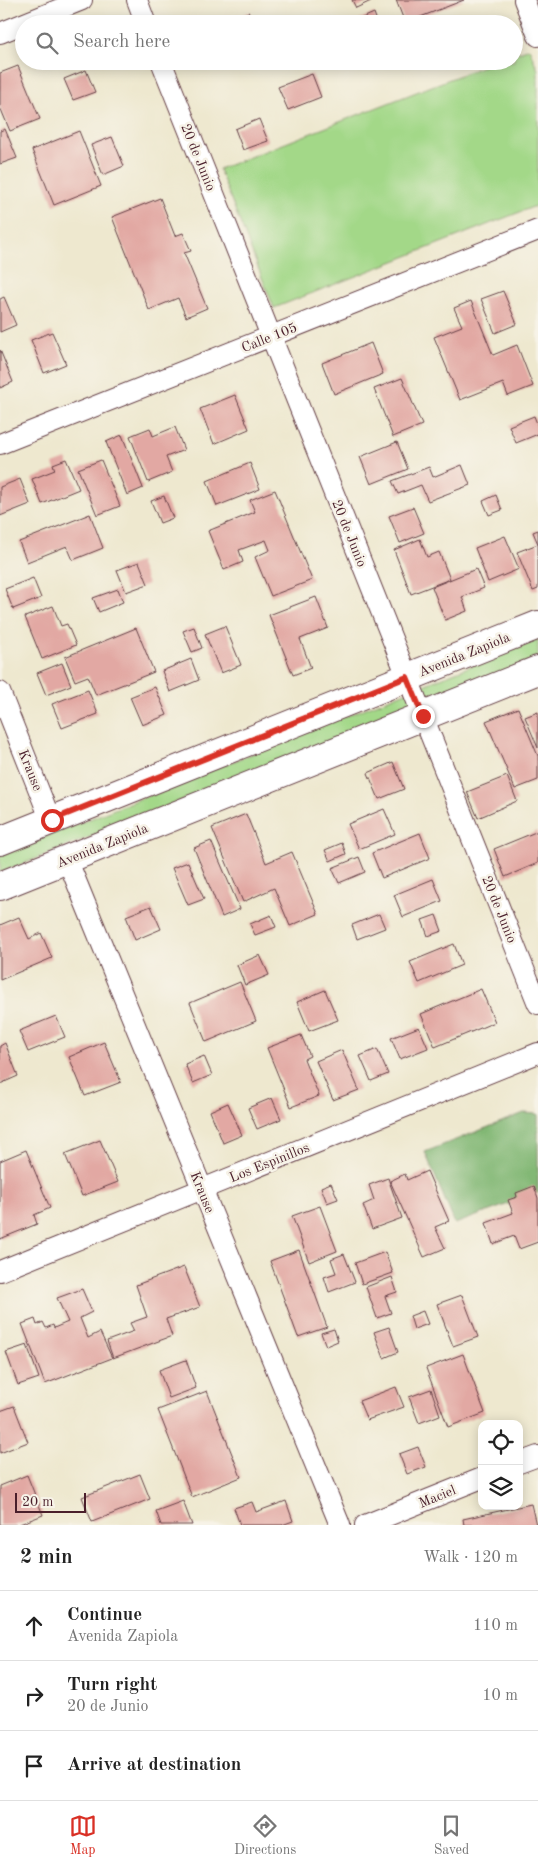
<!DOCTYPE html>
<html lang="en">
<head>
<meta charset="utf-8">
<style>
  body { margin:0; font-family:"Old Standard TT",serif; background:#f2f2f2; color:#222 }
  .controls { position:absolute; right:15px; bottom:15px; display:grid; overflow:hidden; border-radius:10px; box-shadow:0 2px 12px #0003 }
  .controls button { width:45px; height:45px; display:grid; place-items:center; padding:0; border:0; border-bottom:1px solid #e0e0e0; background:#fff; color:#222; font:25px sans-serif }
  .scale { position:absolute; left:15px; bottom:12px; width:71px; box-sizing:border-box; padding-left:5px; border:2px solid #4a1f2b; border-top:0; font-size:14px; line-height:18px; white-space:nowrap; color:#4a1f2b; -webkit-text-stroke:4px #f7f3e8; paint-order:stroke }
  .stop { position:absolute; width:15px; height:15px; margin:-11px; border:4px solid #d93025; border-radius:50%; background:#fff }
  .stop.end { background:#d93025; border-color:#fff; box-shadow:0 1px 5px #0008 }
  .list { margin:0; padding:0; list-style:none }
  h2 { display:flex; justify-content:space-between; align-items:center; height:65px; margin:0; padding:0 20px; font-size:21px }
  h2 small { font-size:16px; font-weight:400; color:#767676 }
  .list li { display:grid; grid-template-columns:32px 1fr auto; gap:15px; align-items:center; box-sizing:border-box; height:70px; padding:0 20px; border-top:1px solid #e0e0e0 }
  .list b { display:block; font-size:19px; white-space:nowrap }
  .list p { margin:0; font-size:16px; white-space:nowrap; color:#767676 }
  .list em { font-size:16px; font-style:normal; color:#767676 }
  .icon { flex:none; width:28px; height:28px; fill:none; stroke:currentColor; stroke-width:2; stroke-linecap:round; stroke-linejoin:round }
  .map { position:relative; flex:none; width:538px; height:1525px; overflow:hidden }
  .search { position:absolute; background:#fff; box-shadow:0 2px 12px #0003; left:15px; right:15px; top:15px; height:55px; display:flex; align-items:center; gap:12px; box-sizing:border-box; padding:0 18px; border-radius:28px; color:#767676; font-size:19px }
  .sheet { height:275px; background:#fff }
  nav { display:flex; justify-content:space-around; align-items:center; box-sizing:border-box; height:70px; border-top:1px solid #e0e0e0; background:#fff; font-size:14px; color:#767676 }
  nav a { display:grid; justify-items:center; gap:2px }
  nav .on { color:#d93025 }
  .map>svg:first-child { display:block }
  .green { fill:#a3d888; stroke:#767c5a }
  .forest { fill:#82b874; stroke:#666c50 }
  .building { fill:#e2a8a3 }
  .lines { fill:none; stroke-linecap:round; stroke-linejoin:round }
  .street-casing { stroke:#633d44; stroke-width:22 }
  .secondary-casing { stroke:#633d44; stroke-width:30 }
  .street { stroke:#fff; stroke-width:20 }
  .secondary { stroke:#fff; stroke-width:28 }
  .route { stroke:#d93025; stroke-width:6 }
  .labels { text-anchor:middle; stroke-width:5; stroke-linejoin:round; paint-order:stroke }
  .street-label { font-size:14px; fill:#4a1f2b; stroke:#f7f3e8 }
</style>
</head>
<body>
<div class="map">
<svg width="538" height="1525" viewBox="0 0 538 1525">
  <rect width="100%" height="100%" fill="#f7f3e8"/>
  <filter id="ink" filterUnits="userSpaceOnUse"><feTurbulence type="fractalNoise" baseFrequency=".02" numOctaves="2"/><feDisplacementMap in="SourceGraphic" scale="10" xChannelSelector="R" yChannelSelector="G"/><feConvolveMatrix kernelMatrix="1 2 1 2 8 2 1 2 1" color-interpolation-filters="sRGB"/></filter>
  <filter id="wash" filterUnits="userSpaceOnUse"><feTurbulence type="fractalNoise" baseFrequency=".0096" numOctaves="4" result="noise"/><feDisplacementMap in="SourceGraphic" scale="20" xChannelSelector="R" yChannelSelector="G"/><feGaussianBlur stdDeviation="1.12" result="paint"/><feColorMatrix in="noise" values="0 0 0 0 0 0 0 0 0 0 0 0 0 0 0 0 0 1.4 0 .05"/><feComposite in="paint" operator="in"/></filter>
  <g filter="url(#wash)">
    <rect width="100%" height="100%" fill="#eee8cf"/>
    <path class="green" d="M529 48 538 70V205L274 308 219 169 496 61H514V54Z
      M538 639V658L0 873V855Z"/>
    <path class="forest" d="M524 1113 538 1114V1193L455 1224 425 1152Z"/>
    <g id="blocks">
      <path class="building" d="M352 0H370L371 1 356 8Z
        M396 0H464L405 23Z
        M249 12 253 24H220Z
        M374 13 378 24H359L358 20Z
        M18 66 40 119 10 131 0 107V73Z
        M86 70 95 92 73 100 64 79Z
        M312 74 321 97 288 110 278 87Z
        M259 119 268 141 243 150 235 129Z
        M5 129 17 158 0 164V131Z
        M79 131 101 186 54 205 32 150Z
        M112 137 124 166 103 175 91 145Z
        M160 198 175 236 183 233 191 251 184 253 207 308 186 317 178 298 149 310 112 217Z
        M503 291 517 324 495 333 481 299Z
        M4 297 16 325 0 332V299Z
        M471 301 493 355 517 345 533 386 508 396 503 383 460 400 434 337 462 326 454 308Z
        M52 332 66 364 44 373 31 340Z
        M371 343 383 374 334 394 322 363Z
        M0 350 13 382 0 388Z
        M402 378 422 425 393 437 374 389Z
        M235 395 249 429 214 444 200 409Z
        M534 416 538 426V434L516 443 509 426Z
        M175 427 184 450 166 457 172 472 148 482 130 436 150 428 153 436Z
        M122 435 143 488 127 495 106 442Z
        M397 442 408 469 371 484 360 457Z
        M66 459 79 489 42 504 32 479 55 470 53 464Z
        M101 460 120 506 97 515 78 469Z
        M250 463 260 489 217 506 207 481Z
        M462 465 470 485 428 501 421 485 398 494 392 481 429 467 433 477Z
        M20 479 30 504 0 516V487Z
        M275 490 312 580 271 596 255 557 270 550 266 540 239 550 243 562 224 570 208 531 255 512 250 500Z
        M496 495 502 510 489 515 483 501Z
        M164 496 173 518 160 523 151 501Z
        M413 507 424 533 400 543 389 516Z
        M90 514 103 548 73 560 67 546 27 562 19 542Z
        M538 530V589L533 591 517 552 538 544 533 532Z
        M505 536 519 569 488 582 475 548Z
        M420 539 427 557 439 552 450 579 411 594 394 550Z
        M139 562 148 584 126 592 117 570Z
        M476 569 484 588 462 597 467 611 445 620 432 587Z
        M33 578 41 598 13 609 5 589Z
        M118 589 123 602 99 612 93 598Z
        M316 597 328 628 300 639 311 668 293 675 269 615Z
        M53 606 61 626 67 624 76 645 42 659 25 617Z
        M225 626 241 665 221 673 205 634Z
        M194 627 202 648 192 652 183 631Z
        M136 628 154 672 96 695 88 676 75 681 65 657Z
        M191 659 199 680 170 692 162 671Z
        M62 663 71 685 46 695 37 673Z
        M155 687 167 715 142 725 130 697Z
        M88 690 98 714 62 728 52 704Z
        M518 708 538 756V780L515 789 486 721Z
        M538 712V748L525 717Z
        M393 762 404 789 379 799 368 773Z
        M507 776 517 801 478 818 467 792Z
        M384 809 395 834 359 849 348 824Z
        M246 814 266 863 292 852 318 914 290 926 274 888 243 902 212 828Z
        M538 831V863L505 877 494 849Z
        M420 833 430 858 382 878 372 853Z
        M211 841 240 909 222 917 194 848Z
        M342 843 346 854 330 861 325 850Z
        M359 857 365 872 339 883 332 868Z
        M188 862 204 899 188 905 172 868Z
        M433 879 442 901 403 917 394 895Z
        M151 906 161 929 135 940 126 916Z
        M379 914 385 928 357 939 352 925Z
        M271 915 276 927 255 935 250 924Z
        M436 915 442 931 428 936 422 920Z
        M19 917 29 939 41 933 52 958 0 980V925Z
        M454 944 462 965 419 983 410 962Z
        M260 955 269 975 245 985 237 965Z
        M240 982 256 1021 206 1042 190 1003Z
        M481 989 495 1022 435 1047 421 1014Z
        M325 990 338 1020 309 1031 297 1002Z
        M56 1016 65 1037 28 1052 19 1031Z
        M419 1027 428 1048 400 1059 391 1038Z
        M301 1035 310 1056 304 1059 319 1096 291 1107 267 1048Z
        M104 1042 121 1082 85 1096 69 1057Z
        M5 1043 18 1076 0 1084V1046Z
        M377 1049 388 1074 371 1081 360 1056Z
        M342 1050 359 1090 333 1100 316 1061Z
        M204 1056 212 1075 193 1083 185 1064Z
        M272 1098 281 1119 257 1129 248 1108Z
        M228 1103 242 1135 223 1143 210 1111Z
        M100 1140 118 1182 82 1196 65 1154Z
        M26 1150 50 1208 34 1215 37 1224 0 1239V1161Z
        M427 1171 449 1221 435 1227 445 1248 424 1257 390 1181 405 1174 407 1180Z
        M388 1178 402 1218 372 1229 363 1205 374 1200 369 1185Z
        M331 1183 338 1199 327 1203 321 1187Z
        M534 1186 538 1198V1242L519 1249 514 1236 493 1244 486 1223 513 1213 508 1200 517 1197 516 1193Z
        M320 1206 337 1251 309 1262 292 1216Z
        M299 1250 327 1327 298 1337 270 1261Z
        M385 1252 393 1273 362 1284 355 1263Z
        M344 1254 355 1282 329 1292 324 1277 336 1273 331 1259Z
        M184 1267 200 1307 166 1319 172 1336 113 1358 107 1341 134 1331 130 1323 147 1317 136 1285Z
        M392 1277 397 1292 385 1296 391 1313 377 1318 366 1287Z
        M82 1289 92 1312 80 1318 88 1338 100 1332 112 1358 45 1384 22 1324 35 1319 37 1325 43 1322 46 1328 53 1325 54 1328 68 1322 57 1298Z
        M462 1295 478 1337 453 1346 437 1304Z
        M423 1311 428 1324 414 1329 410 1316Z
        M389 1327 398 1352 384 1358 374 1332Z
        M334 1329 338 1341 326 1346 321 1333Z
        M27 1345 39 1378 18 1385 6 1352Z
        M463 1354 485 1413 448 1427 426 1368Z
        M186 1360 196 1388 169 1398 159 1370Z
        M396 1387 404 1407 367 1420 359 1401Z
        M431 1389 440 1415 419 1423 409 1397Z
        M207 1391 241 1477 192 1497 158 1410Z
        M14 1406 28 1442 0 1453V1411Z
        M418 1447 426 1467 407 1474 399 1454Z
        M140 1474 150 1499 92 1522 82 1497Z
        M27 1475 43 1515 17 1525H0V1486Z
        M183 1501 192 1525H161L156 1511Z
        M286 1501 293 1521 282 1525H240L234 1508 252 1502 256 1512Z
        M531 1504 536 1525H464L463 1519Z"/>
    </g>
  </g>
  <g filter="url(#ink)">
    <use href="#blocks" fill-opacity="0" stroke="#633d44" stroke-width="1"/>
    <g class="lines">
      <defs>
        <path id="street" d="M137 0 146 24
          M524 0 538 36
          M0 33 82 0
          M161 61 538 1004
          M0 444 538 230
          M0 692 51 821
          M67 859 340 1525
          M0 1271 538 1053
          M519 1463 538 1456
          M365 1525 482 1478"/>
        <path id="secondary" d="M0 841 538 625
          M0 886 538 670"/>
      </defs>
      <use href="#street" class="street-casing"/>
      <use href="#secondary" class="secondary-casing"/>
      <use href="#street" class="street"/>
      <use href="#secondary" class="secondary"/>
    </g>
  </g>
  <g class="lines" filter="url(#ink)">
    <path class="route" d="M52 820 407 677 423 716"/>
  </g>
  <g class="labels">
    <g class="street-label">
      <text transform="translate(199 157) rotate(68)" y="5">20 de Junio</text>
      <text transform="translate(269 337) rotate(-22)" y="5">Calle 105</text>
      <text transform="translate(350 533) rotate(68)" y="5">20 de Junio</text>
      <text transform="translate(464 654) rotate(-22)" y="5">Avenida Zapiola</text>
      <text transform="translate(31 770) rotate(68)" y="5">Krause</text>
      <text transform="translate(102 845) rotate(-22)" y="5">Avenida Zapiola</text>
      <text transform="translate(500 909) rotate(68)" y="5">20 de Junio</text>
      <text transform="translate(269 1162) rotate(-22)" y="5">Los Espinillos</text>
      <text transform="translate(203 1192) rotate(68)" y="5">Krause</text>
      <text transform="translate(437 1496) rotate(-22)" y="5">Maciel</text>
    </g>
  </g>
</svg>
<div class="controls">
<button><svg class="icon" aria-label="locate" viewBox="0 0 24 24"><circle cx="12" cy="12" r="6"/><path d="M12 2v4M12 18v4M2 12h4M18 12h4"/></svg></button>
<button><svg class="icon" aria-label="layers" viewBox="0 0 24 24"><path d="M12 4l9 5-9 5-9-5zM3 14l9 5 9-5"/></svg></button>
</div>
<div class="scale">20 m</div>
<div class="stop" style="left:52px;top:820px"></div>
<div class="stop end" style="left:423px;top:716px"></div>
<div class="search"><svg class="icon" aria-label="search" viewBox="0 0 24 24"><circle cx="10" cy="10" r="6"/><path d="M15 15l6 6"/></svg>Search here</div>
</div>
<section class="sheet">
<h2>2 min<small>Walk · 120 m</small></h2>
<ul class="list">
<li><svg class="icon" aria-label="ahead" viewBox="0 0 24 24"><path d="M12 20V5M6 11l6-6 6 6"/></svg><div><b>Continue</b><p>Avenida Zapiola</p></div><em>110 m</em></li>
<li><svg class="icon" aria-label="right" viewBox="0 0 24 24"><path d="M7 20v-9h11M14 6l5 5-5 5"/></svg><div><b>Turn right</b><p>20 de Junio</p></div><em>10 m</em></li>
<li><svg class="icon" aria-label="arrive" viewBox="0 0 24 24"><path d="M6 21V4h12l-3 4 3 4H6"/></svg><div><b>Arrive at destination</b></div></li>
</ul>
</section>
<nav>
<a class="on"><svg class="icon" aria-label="map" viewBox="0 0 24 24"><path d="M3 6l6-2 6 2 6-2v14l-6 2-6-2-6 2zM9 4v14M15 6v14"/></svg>Map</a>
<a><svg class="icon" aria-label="directions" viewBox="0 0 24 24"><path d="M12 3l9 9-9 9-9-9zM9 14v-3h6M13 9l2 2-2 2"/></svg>Directions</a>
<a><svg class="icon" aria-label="saved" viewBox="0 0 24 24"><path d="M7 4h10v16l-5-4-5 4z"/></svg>Saved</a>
</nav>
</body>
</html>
